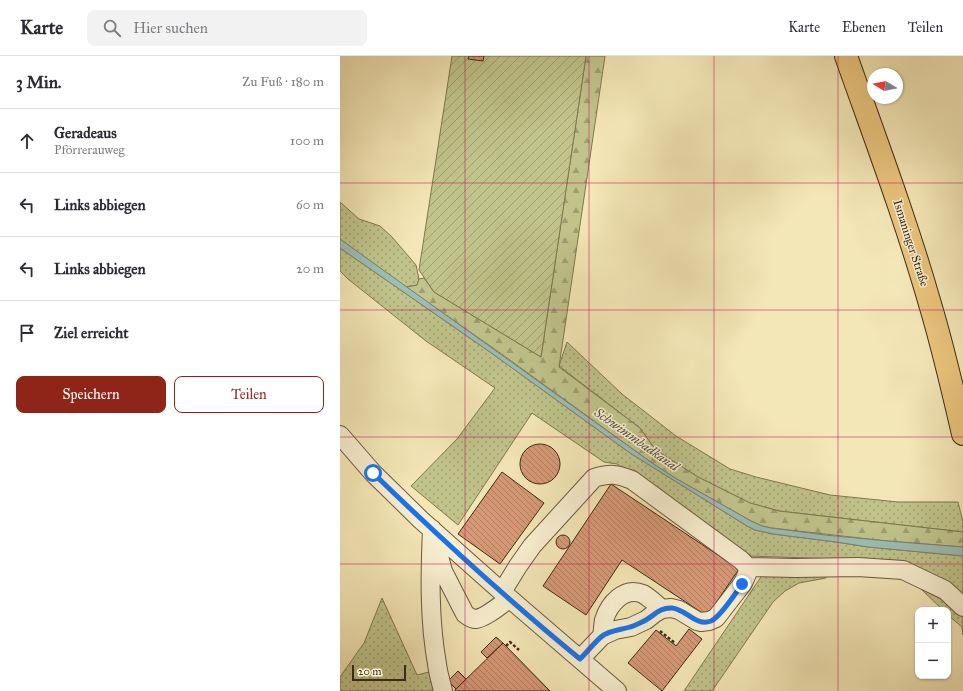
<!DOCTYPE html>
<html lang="de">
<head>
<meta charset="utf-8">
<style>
  body { margin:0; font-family:"IM FELL Great Primer",serif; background:#f2f2f3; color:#2b2b33 }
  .controls { position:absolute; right:12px; bottom:12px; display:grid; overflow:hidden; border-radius:8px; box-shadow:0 1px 3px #0004 }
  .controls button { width:36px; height:36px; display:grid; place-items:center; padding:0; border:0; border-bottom:1px solid #e1e1e2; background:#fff; color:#2b2b33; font:20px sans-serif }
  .compass { position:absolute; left:527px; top:12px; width:36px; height:36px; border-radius:50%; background:#fff; box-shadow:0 1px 3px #0004; rotate:280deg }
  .scale { position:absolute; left:12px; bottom:10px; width:54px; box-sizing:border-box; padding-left:4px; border:2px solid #3e2a16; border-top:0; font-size:11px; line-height:14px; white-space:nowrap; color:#3e2a16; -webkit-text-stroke:3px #f8efd0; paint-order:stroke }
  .stop { position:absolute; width:12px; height:12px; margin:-9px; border:3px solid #1a73e8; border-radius:50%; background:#fff }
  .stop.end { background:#1a73e8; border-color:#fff; box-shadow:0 1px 4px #0008 }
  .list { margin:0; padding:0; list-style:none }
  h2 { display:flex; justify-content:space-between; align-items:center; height:52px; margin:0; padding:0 16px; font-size:17px }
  h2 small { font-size:13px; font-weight:400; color:#7c7c81 }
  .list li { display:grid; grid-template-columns:26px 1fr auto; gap:12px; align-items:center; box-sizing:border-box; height:64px; padding:0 16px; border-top:1px solid #e1e1e2 }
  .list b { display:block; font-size:15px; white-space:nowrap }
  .list p { margin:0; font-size:13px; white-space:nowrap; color:#7c7c81 }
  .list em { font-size:13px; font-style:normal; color:#7c7c81 }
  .actions { display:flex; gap:8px; padding:12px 16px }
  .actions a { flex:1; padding:9px 0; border:1px solid #8f2418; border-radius:8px; text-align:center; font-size:14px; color:#8f2418 }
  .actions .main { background:#8f2418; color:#fff }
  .icon { flex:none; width:22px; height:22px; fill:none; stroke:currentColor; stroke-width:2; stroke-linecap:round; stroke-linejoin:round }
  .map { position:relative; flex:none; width:623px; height:635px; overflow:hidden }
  header { display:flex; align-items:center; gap:24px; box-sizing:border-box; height:56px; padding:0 20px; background:#fff; border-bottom:1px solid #e1e1e2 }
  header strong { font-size:19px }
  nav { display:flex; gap:22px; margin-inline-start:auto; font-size:14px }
  .search { width:280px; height:36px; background:#f2f2f3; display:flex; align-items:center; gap:10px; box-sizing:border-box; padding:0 14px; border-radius:8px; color:#7c7c81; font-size:15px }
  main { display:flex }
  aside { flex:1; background:#fff }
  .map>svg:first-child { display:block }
  .grass { fill:url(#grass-dots); stroke:#7f7750 }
  .forest { fill:url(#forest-firs); stroke:#7f7750 }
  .garden { fill:url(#garden-furrows); stroke:#7f7750 }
  .water { fill:#9dbeb5; stroke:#778375 }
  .building { fill:url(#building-back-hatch); stroke:#3e2a16 }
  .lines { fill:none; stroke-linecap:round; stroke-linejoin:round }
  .minor-casing { stroke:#6c593e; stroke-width:20 }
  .major-casing { stroke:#3e2a16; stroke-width:24 }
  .path { stroke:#3e2a16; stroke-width:2.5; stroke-dasharray:3 2; stroke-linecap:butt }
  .minor { stroke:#f8efd0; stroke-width:18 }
  .major { stroke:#eac47c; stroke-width:22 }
  .route { stroke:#1a73e8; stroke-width:5 }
  .grid { fill:none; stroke:#c2185b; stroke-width:1; stroke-opacity:0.55 }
  .labels { text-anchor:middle; stroke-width:3; stroke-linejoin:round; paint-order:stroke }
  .street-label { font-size:12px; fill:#3e2a16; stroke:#f8efd0 }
  .water-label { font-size:13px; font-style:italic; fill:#564f3e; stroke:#f8efd0 }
</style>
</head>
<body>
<header>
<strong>Karte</strong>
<div class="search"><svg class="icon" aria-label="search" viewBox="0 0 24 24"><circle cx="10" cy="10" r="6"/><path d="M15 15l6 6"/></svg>Hier suchen</div>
<nav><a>Karte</a><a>Ebenen</a><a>Teilen</a></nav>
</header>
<main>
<aside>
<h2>3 Min.<small>Zu Fuß · 180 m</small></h2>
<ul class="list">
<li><svg class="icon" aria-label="ahead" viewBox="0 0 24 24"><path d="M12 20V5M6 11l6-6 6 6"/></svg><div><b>Geradeaus</b><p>Pförrerauweg</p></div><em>100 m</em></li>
<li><svg class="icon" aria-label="left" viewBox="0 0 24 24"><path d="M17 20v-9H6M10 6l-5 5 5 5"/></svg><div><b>Links abbiegen</b></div><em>60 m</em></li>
<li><svg class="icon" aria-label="left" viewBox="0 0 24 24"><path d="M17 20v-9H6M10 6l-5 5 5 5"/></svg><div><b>Links abbiegen</b></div><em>20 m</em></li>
<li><svg class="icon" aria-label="arrive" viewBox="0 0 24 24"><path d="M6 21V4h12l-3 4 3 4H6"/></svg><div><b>Ziel erreicht</b></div></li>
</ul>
<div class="actions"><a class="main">Speichern</a><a>Teilen</a></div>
</aside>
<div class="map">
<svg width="623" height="635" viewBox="0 0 623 635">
  <defs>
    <pattern id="grass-dots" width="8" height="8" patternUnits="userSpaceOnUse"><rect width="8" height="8" fill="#c0c48b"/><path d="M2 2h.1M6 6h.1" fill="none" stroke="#9d9f71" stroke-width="1.8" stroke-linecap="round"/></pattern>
    <pattern id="forest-firs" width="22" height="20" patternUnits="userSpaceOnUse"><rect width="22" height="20" fill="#c0c48b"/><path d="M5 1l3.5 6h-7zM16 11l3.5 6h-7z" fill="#9d9f71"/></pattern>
    <pattern id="garden-furrows" width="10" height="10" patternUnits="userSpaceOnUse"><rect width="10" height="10" fill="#c0c48b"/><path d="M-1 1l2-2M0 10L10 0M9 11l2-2" fill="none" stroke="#9d9f71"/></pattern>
    <pattern id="building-back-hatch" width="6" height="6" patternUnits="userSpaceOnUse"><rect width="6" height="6" fill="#d79977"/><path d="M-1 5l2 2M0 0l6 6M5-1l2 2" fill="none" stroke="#b07d61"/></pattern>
  </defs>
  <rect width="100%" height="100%" fill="#f4e7b7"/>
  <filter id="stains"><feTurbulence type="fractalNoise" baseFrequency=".005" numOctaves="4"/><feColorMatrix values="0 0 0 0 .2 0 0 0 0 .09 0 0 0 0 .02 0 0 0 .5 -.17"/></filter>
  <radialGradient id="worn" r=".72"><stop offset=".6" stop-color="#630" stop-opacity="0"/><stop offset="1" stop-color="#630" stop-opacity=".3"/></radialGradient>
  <path class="grass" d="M0 146 19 163 40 170 52 181 76 209 79 223 77 229 66 231 0 183Z
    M0 192 150 296 290 397 407 470 415 474 433 478 496 486 528 491 623 500V541L499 503 407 500 277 408 264 406 192 357 118 469 71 430 117 383 155 332 86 285 8 223 0 215Z
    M227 286 282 338 336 380 390 413 416 421 490 439 558 446H618L623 466V476L439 455 410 447 358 421 322 398 312 389 300 372 219 310Z
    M485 517 486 522 459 527 445 535 433 546 372 635H344L423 518Z
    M581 533 609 547 623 562V579L622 571 608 559V554H603Z
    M42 542 77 619 93 615 99 635H0V621L24 587Z"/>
  <path class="forest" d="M246 0H265L219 311 300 372 312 389 322 398 358 421 410 447 439 455 623 476V491L547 485 431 472 422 470 411 465 335 422 312 407 163 299 66 231 77 229 79 223 84 222 94 236 201 301Z"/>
  <path class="garden" d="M112 0H246L201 301 94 236 79 214Z"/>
  <path class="water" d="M0 183 312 407 335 422 411 465 422 470 431 472 485 479 547 485 623 491V500L528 491 496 486 433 478 415 474 407 470 290 397 150 296 0 192Z"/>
  <path class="building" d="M129 0H144L143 5 128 3Z
    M180 408a20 20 0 1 1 40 0a20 20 0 1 1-40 0Z
    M162 416 204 447 160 508 118 478Z
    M271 428 399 513 367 560 282 504 246 559 203 530Z
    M216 486a7 7 0 1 1 14 0a7 7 0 1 1-14 0Z
    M349 573 362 583 322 635 288 607 316 574 336 590Z
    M156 581 163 587 147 602 141 596Z
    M163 587 210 635H115V634L116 633Z
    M118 615 126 623 116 633 108 625Z"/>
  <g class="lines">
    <defs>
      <path id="minor" d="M0 379 33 417 81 464 162 536 277 635
        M92 473C90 518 89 563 97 608 98 617 101 626 103 635
        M96 489 103 515 125 558C128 560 131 563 136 563 145 562 162 548 169 543
        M408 511 455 512 518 511 563 514 605 534 623 551
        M162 536 178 510 192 490 254 422C270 417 277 418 292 424L401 504 408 511 407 518 403 527 376 562 369 565 361 566 357 565 339 554 331 552 322 553 315 557 306 564 291 571 275 574 262 580 240 603
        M262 580C263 575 263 569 264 564 269 548 284 530 303 538 309 541 317 549 322 553"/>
      <path id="major" d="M506 0C535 82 566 164 590 248 603 291 613 335 623 378"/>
    </defs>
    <use href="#minor" class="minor-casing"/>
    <use href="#major" class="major-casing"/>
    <path class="path" d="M320 575 335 587 334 588
      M166 590 170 586 179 594"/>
    <use href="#minor" class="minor"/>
    <use href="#major" class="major"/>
  </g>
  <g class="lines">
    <path class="route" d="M33 417C99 481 168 544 240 603 247 596 254 587 261 581 269 574 281 574 290 571 294 570 298 568 302 566 312 562 319 551 332 552 346 553 356 571 371 565 380 561 396 537 402 528"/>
  </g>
  <path class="grid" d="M125 0V635M249 0V635M374 0V635M498 0V635M0 127H623M0 254H623M0 381H623M0 508H623"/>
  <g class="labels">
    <g class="street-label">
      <text transform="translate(571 187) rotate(72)" y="4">Ismaninger Straße</text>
    </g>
    <g class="water-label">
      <text transform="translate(297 383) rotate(35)" y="5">Schwimmbadkanal</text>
    </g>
  </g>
  <rect width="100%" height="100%" filter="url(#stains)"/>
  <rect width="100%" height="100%" fill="url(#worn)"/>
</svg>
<div class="controls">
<button>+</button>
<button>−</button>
</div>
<svg class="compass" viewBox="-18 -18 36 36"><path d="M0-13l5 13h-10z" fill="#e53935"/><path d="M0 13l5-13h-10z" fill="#7c7c81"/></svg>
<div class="scale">20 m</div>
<div class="stop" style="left:33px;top:417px"></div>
<div class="stop end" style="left:402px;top:528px"></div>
</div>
</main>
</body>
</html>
